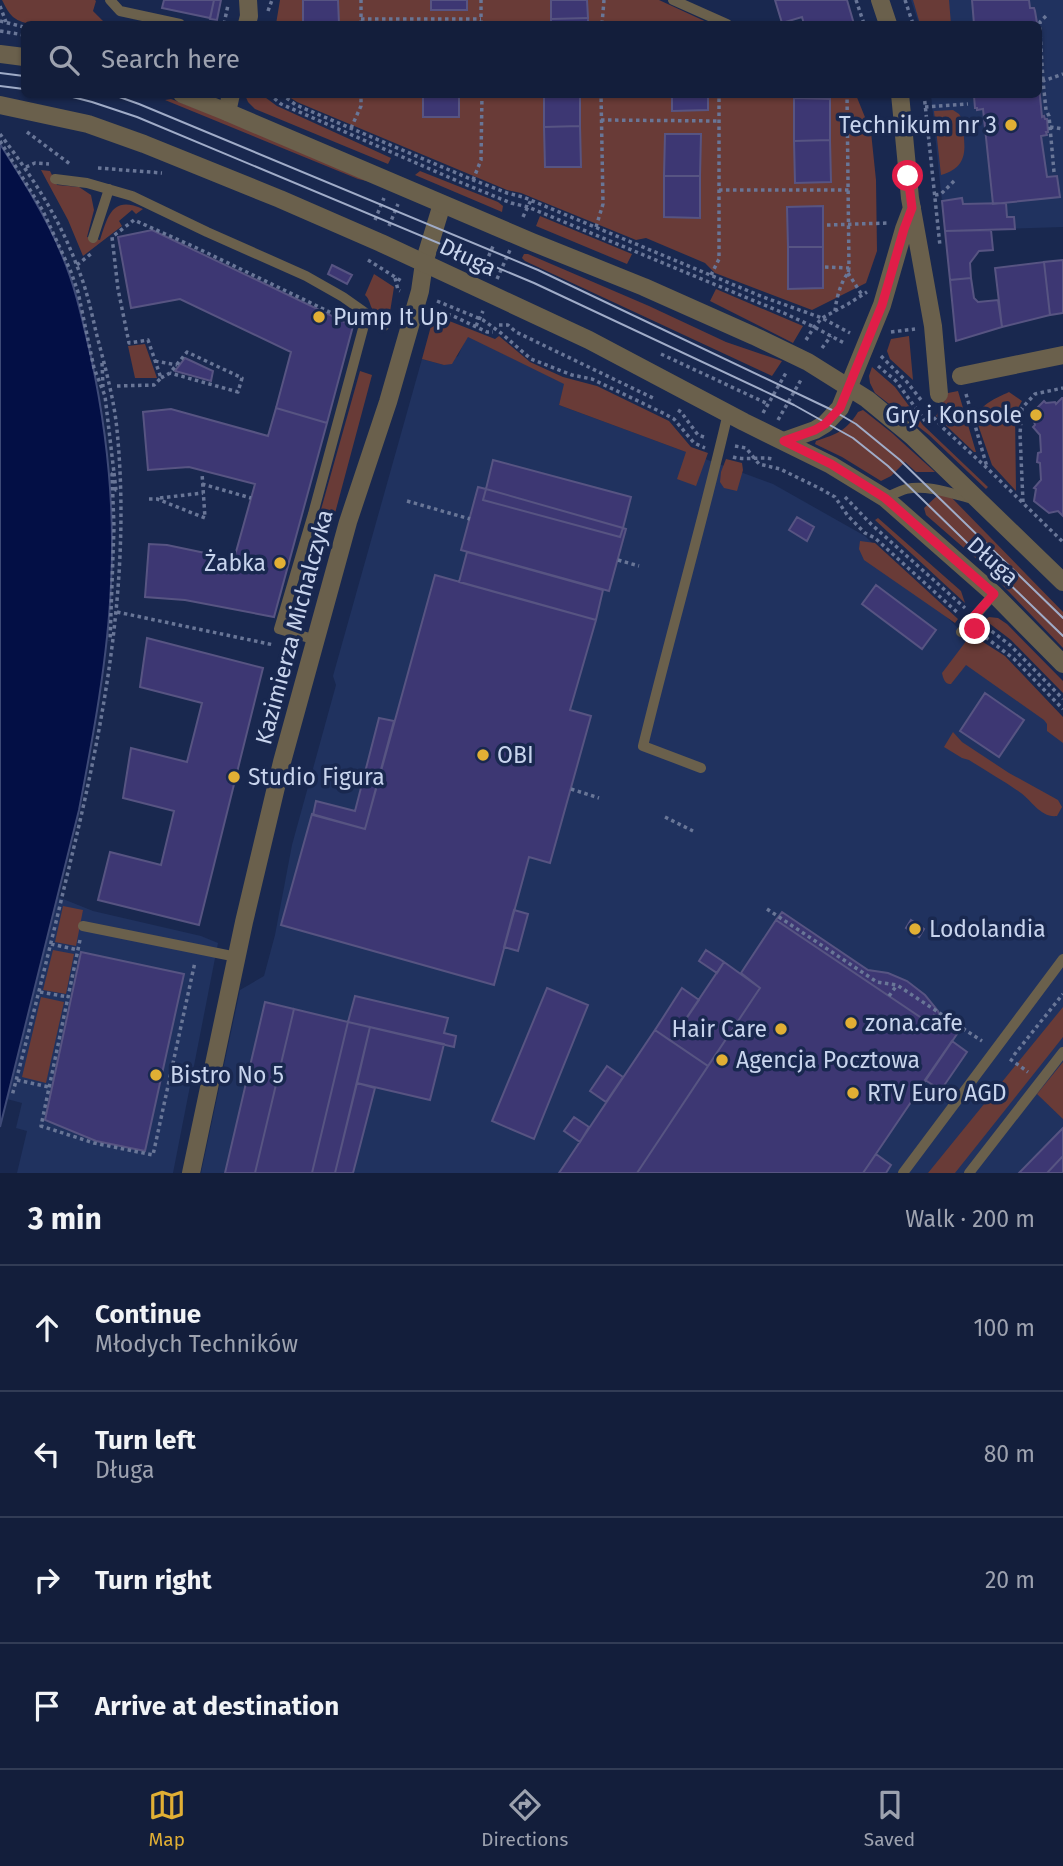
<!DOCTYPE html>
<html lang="en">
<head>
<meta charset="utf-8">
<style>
  body { margin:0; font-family:"Fira Sans",sans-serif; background:#202b46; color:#f1f3f6 }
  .stop { position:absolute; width:21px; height:21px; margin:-16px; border:5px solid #e11d48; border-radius:50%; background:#fff }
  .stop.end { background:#e11d48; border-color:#fff; box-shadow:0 2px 7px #0008 }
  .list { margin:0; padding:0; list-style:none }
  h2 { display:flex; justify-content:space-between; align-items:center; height:91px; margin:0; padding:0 28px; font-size:30px }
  h2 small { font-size:23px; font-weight:400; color:#9da2af }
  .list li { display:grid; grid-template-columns:46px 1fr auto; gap:21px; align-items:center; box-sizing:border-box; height:126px; padding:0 28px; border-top:2px solid #323c55 }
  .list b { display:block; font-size:26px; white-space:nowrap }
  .list p { margin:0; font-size:23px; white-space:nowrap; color:#9da2af }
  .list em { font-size:23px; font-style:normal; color:#9da2af }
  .icon { flex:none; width:38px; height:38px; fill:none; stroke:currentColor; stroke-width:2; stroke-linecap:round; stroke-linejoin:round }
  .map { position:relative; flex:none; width:1063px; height:1173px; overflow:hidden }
  .search { position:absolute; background:#131e3b; box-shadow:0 2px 5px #0004; left:21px; right:21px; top:21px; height:77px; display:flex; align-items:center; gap:18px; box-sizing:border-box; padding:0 24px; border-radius:10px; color:#9da2af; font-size:26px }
  .sheet { height:595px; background:#131e3b }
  nav { display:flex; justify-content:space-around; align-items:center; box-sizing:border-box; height:98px; border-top:2px solid #323c55; background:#131e3b; font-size:19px; color:#9da2af }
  nav a { display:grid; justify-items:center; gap:4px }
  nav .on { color:#e1af34 }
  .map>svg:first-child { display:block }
  .built { fill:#20325f }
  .green { fill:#693b37 }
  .water { fill:#030f45; stroke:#3e4a77; stroke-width:2 }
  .building { fill:#3d3773; stroke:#575482; stroke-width:2 }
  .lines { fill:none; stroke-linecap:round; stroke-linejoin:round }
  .path { stroke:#697697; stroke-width:3.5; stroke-dasharray:3.5 3.5; stroke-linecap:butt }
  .service { stroke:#6a604c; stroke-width:10 }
  .minor { stroke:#6a604c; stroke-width:18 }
  .tertiary { stroke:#6a604c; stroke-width:18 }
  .tram { stroke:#a0acc8; stroke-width:2 }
  .route { stroke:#e11d48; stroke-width:9 }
  .poi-dot { fill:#e1af34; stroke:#19284f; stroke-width:2.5 }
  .labels { text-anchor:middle; stroke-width:7; stroke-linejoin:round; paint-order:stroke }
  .poi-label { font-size:23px; fill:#c8d4ed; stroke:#19284f; text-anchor:start }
  .street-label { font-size:23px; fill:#c8d4ed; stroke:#19284f }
</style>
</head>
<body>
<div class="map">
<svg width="1063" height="1173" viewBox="0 0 1063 1173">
  <rect width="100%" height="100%" fill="#19284f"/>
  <path class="built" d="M911 0H1063V227L945 231 931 95 1038 94V24H919Z
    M467 336 565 384 559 405 773 484 865 536 1063 732V1173H201L240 990 264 976 275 935 292 845 336 685 333 676 422 359 444 365 458 356Z
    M58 897 93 911 201 936 218 943 173 1173H17L27 1131 16 1128 22 1103 7 1099Z"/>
  <path class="green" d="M2 0H95L96 1 93 11 106 24H30C13 20 10 16 2 0Z
    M280 0H659L711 24H276Z
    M913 0H949L951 24H920Z
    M245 95H262L277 106 391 158 388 164 255 109 248 102Z
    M286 95H856L871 132 876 180 877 251 866 283 812 310 715 273 705 263 646 238 636 240 521 193 507 190 297 102Z
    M171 99 222 118 379 184 358 179 165 100Z
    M953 110 959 114 962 119C964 145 972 166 941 175L934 111Z
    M41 170 50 171 57 185 79 187 91 195 94 210 87 237 100 240C108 216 112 195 143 209L136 214 132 210 119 221 122 226 83 256 68 220Z
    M420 171 498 202 503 206 502 212 415 175Z
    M540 216 632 254 627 264 536 226Z
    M524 254H528L649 306 726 342 782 361 772 376 525 261 522 258Z
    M374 274 394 287 390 312 376 313C369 308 371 300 365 295Z
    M716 289 803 326 793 343 710 301Z
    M434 315 495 339 499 336 530 362 563 377 597 386 669 421 691 447 708 453 696 486 677 479 686 452 559 405 564 384 468 337 452 364 444 365 422 359Z
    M909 336 913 380 890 359 887 351 891 339Z
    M145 344 157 378H135L128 346Z
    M872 367 895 387 923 425 988 487 986 489 929 435 875 393 870 383 869 376Z
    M360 371 372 375 334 517 320 513Z
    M958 391 976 452H974L936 416 942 406 943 394Z
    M1009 392 1022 401 1015 413 1016 491 992 465 976 419C980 404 996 398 1009 392Z
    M863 410 892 433 935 472H916L905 462 891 476 881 481 842 457 815 444 816 441C837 434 846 431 858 412Z
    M726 459 742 463 743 470 737 491 724 488 720 482 721 472Z
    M939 494 952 498 1063 612V648L980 562 926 515 924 508Z
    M878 518 961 591 965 603 875 520Z
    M860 541 875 543 958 619 955 623 864 560 859 549Z
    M989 617 998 618 1007 624 1063 681V693L1011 640 985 620Z
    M973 632 983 642 1005 656 1063 717V743L1047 731V724L1044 720 966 665 951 684C945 685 943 678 942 673Z
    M953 732 962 742 1009 773 1058 800 1062 807 1057 816C1041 818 1032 801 1021 793 1004 781 986 771 969 760L962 758 944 747Z
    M63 906 83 910 76 946 55 942Z
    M53 950 74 954 66 994 43 990Z
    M41 997 64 1002 46 1083 22 1077Z
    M1063 1007V1037L955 1173H928Z
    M1063 1062V1119L1037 1094Z"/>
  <path class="water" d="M0 144C23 180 46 216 62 255 76 288 83 323 91 357 107 431 115 508 111 584 108 658 93 737 79 810L0 1127Z"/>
  <path class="building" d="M164 0H214L210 18 162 8Z
    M214 0H221L217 20 210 19Z
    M303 0H338L339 24H303Z
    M431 0H467V10H431Z
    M551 0H587L588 18 551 19Z
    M775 0H847L854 24H804L802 17 782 23Z
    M972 0H1029L1030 8H1034L1035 11 1037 23 1036 24H974Z
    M588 18V24H551V19Z
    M1039 86 1042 117 1044 116 1045 119H1047L1048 132H1046L1047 135 1041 136 1047 177 1057 176 1060 197 993 204 983 109 977 110V108H975L974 96 1038 94Z
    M423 94H459V117H423Z
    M544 94H580V126L544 127Z
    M672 94H708V110L672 111Z
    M794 98 830 99V140L794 141Z
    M580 126 581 167H545L544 127Z
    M665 134H701L700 176H664Z
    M830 140 831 182 795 183 794 141Z
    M664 176H700V218L664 217Z
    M962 198 963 204 1006 203 1007 217H1014L1015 229 945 231 942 201Z
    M823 206V247H788L787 207Z
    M152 230 353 326 327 423 276 408 291 352 180 299 131 308 118 237Z
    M991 230 993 250 979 251 970 263 971 278 950 280 945 231Z
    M788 247H823V288L788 289Z
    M1063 260V313L1050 315 1044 262Z
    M1044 262 1050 315 1002 327 995 268Z
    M332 265 352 275 347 284 328 274Z
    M971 278 974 298 978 302 998 300 1002 327 956 341 950 280Z
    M185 358 213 371 211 381 175 371Z
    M1062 398H1063V516L1058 511 1049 513 1034 501 1036 489 1034 488 1041 480 1040 463 1037 462 1038 453 1041 452 1040 435 1033 427 1035 425 1032 413 1044 401 1046 403 1055 402 1056 404Z
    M276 408 327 423 274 617 185 600 145 597 149 544 167 545 234 559 255 484 189 467 148 470 143 412 171 409 268 436Z
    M493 460 631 497 623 528 486 489Z
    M478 487 486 489 483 500 620 537 623 528 626 529 609 591 461 550Z
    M486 489 623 528 620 537 483 500Z
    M797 517 814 527 807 541 789 530Z
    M467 552 603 590 596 620 459 582Z
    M435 575 596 620 570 710 591 716 550 863 529 857 494 985 281 925 312 814 365 829Z
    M876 585 936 630 922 649 862 604Z
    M147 638 263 668 199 925 98 900 110 852 161 865 174 811 123 798 131 748 187 762 202 703 140 687Z
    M985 693 1024 720 999 757 960 731Z
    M379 718 394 721 365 829 313 815 316 801 355 811Z
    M514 910 528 914 518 951 504 947Z
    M782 912 868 970 888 973 907 981 925 995 938 1011 942 1020 934 1015 929 1023 776 920Z
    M776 920 929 1023 934 1015 959 1031 863 1173H637L760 988 741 973Z
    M911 920 924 929 919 937 906 928Z
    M706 950 724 962 717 973 699 961Z
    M81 952 184 974 145 1151 96 1141 45 1120Z
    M724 962 760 988 708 1066 671 1041Z
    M547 988 588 1005 534 1139 492 1121Z
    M682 988 699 1000 671 1041 655 1030Z
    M355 996 448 1018 444 1033 456 1036 454 1047 348 1022Z
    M265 1002 294 1009 255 1173H225Z
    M294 1009 348 1022 312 1173H255Z
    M348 1022 370 1027 335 1173H312Z
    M370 1027 444 1044 430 1100 357 1083Z
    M655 1030 708 1066 637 1173H559Z
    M952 1041 967 1052 941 1090 925 1080Z
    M607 1066 623 1077 606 1102 590 1091Z
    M357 1083 375 1088 353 1173H335Z
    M574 1117 589 1127 580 1142 564 1131Z
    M1063 1128V1156L1047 1173H1019Z
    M876 1154 891 1165 886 1173H863Z
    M1063 1156V1173H1047Z"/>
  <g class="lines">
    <path class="path" d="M856 0 864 24
      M905 0 913 24
      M0 6 6 22
      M268 11 272 0
      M361 19H481
      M0 21 24 27
      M224 24 228 5
      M361 24V0
      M481 24V0
      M602 24 604 0
      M0 31 24 35
      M1043 80 1040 32V22L1047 15
      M269 94 281 104 462 183 511 203 528 207 786 314 814 327 846 344
      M281 94 296 105 473 180 507 193 523 197 763 297 822 318 850 333
      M924 94 940 246
      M925 107 968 104
      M601 120 719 121
      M1050 127 1063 129
      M351 128 361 106V94
      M27 132 70 164
      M0 134C31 175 59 217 77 266 86 287 91 310 96 332 104 363 114 398 117 430 132 583 102 733 66 880 49 952 31 1024 12 1096
      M0 141 43 211 71 272 78 292 94 368 105 396 114 473 112 474 114 527 110 641
      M26 167 35 163 49 164
      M98 168 162 173
      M1054 172 1049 116 1046 110 1043 81 1063 74
      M473 180 481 160 482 94
      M719 190H849
      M935 195 941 194 954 181
      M523 217 531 200
      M375 220 384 198
      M827 225 888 223
      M389 226 398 204
      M596 227 603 204 601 94
      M368 260 403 282
      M77 265 92 253
      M825 267 849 268 847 94
      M483 269 494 244
      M848 273 862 295
      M711 275 719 259V94
      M395 278 398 290 400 291
      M497 279 510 250
      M437 301 483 320 501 333 531 359 572 375 592 379 661 412 674 419 694 443 705 448
      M434 310 453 316 487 332H493
      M835 311C836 301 839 289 844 279 850 269 847 279 849 268
      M499 325H508L516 332 655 399
      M476 326 483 311
      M891 332 915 329
      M806 340 814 327 822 318 848 304 867 292
      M822 348 831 336
      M661 354 768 404
      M881 356 907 382 921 400
      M155 361 177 365
      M102 363 103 387
      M878 366 896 381 925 421
      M161 378 170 373 187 352 242 378 238 392 170 373
      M117 386 154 385 161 378 148 340 129 343 118 289 112 237 134 220 199 249 342 318
      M966 394 987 467
      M678 410 681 412 698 435 707 438
      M929 412 942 427 987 468 1063 542
      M763 413 787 371
      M778 420 802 378
      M735 446 746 448 759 464 780 469 819 488 835 497 848 516 865 533 875 538 959 614
      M733 457C746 461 760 456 773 459
      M114 473 116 490H120
      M202 484 251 498
      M845 497 871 524 965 608
      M160 498 203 493
      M149 499H157L205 518 202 473
      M407 501 470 519
      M1023 502 1020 434 1022 408 1035 394 1063 388
      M618 560 639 566
      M117 612 274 645
      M986 627 1010 645 1063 699
      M980 633 1014 659 1063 709
      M571 789 599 798
      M665 817 693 831
      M767 909 877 982 897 985 982 1041
      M80 940 41 1126 94 1143 153 1155 195 962
      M51 944 78 950
      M40 992 68 997
      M889 996 897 985
      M1014 1055 1063 994
      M1010 1059 1028 1072
      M17 1080 49 1087"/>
    <path class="service" d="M110 0 120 11 180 24
      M673 0 727 24
      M55 179 87 183 132 196 207 232 306 276 343 297 384 326
      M93 238 109 189
      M885 498C892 495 899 491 906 489 927 484 953 494 973 499
      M961 632 994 594
      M316 640 279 629 313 514 367 314
      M701 768 643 746C670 635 702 525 728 413
      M83 926 237 957
      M903 1173 1063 959
      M969 1173 1063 1052"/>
    <path class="minor" d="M880 0 888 24
      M247 24 249 16 248 0
      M900 94 910 198 933 326 939 394
      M227 112 231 94
      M961 376 1063 355
      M784 441 815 430 825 424 840 408 882 305 904 229 912 208
      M191 1173 244 922 282 762 348 522 388 402 420 291 424 263 442 204"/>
    <path class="tertiary" d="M0 54 24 57
      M182 94 227 112 532 242 644 287 754 336 808 362 867 399 912 436 1063 582
      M0 105 88 124 144 144 280 199 381 243 589 340 744 422 831 465 885 498 994 594 1063 664"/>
    <path class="tram" d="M0 73 24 76
      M0 86 24 89
      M61 94 92 102 137 117 534 283 794 405 853 438 888 466 1063 636
      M111 94 139 104 538 270 832 410 856 424 900 460 1063 618"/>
  </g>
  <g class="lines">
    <path class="route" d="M908 176 912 208 904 229 882 305 840 408 825 424 815 430 784 441 831 464 885 498 994 594 968 623 975 629"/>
  </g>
  <g class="poi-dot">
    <circle cx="1011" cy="125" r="7"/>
    <circle cx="319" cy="317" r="7"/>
    <circle cx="1036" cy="415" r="7"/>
    <circle cx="280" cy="563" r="7"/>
    <circle cx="483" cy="755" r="7"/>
    <circle cx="234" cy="777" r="7"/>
    <circle cx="915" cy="929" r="7"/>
    <circle cx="851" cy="1023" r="7"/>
    <circle cx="781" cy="1029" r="7"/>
    <circle cx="722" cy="1060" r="7"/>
    <circle cx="156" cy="1075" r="7"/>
    <circle cx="853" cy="1093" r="7"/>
  </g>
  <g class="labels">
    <g class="poi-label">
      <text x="997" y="133" text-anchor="end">Technikum nr 3</text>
      <text x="333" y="325">Pump It Up</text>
      <text x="1022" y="423" text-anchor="end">Gry i Konsole</text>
      <text x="266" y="571" text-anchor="end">Żabka</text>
      <text x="497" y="763">OBI</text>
      <text x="248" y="785">Studio Figura</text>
      <text x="929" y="937">Lodolandia</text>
      <text x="865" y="1031">zona.cafe</text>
      <text x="767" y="1037" text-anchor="end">Hair Care</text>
      <text x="736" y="1068">Agencja Pocztowa</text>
      <text x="170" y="1083">Bistro No 5</text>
      <text x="867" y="1101">RTV Euro AGD</text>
    </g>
    <g class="street-label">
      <text transform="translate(468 257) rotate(25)" y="8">Długa</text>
      <text transform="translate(993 561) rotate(42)" y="8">Długa</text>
      <text transform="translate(294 627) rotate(-75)" y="8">Kazimierza Michalczyka</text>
    </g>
  </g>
</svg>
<div class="stop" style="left:908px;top:176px"></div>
<div class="stop end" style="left:975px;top:629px"></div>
<div class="search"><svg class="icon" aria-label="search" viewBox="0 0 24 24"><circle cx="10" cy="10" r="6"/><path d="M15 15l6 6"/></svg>Search here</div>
</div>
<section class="sheet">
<h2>3 min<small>Walk · 200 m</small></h2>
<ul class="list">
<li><svg class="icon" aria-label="ahead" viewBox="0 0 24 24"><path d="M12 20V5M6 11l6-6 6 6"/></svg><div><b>Continue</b><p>Młodych Techników</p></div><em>100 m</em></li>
<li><svg class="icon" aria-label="left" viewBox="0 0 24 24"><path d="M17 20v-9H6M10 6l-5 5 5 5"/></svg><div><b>Turn left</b><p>Długa</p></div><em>80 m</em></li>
<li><svg class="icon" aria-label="right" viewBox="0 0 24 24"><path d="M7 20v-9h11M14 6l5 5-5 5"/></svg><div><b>Turn right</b></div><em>20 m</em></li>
<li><svg class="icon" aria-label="arrive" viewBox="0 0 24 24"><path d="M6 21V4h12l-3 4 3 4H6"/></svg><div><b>Arrive at destination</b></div></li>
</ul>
</section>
<nav>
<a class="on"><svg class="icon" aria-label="map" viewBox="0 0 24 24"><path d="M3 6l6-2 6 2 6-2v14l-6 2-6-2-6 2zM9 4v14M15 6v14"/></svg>Map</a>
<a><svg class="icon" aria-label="directions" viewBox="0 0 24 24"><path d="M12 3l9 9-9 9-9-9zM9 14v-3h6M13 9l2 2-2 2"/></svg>Directions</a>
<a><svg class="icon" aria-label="saved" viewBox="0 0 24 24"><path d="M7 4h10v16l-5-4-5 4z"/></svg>Saved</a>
</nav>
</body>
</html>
